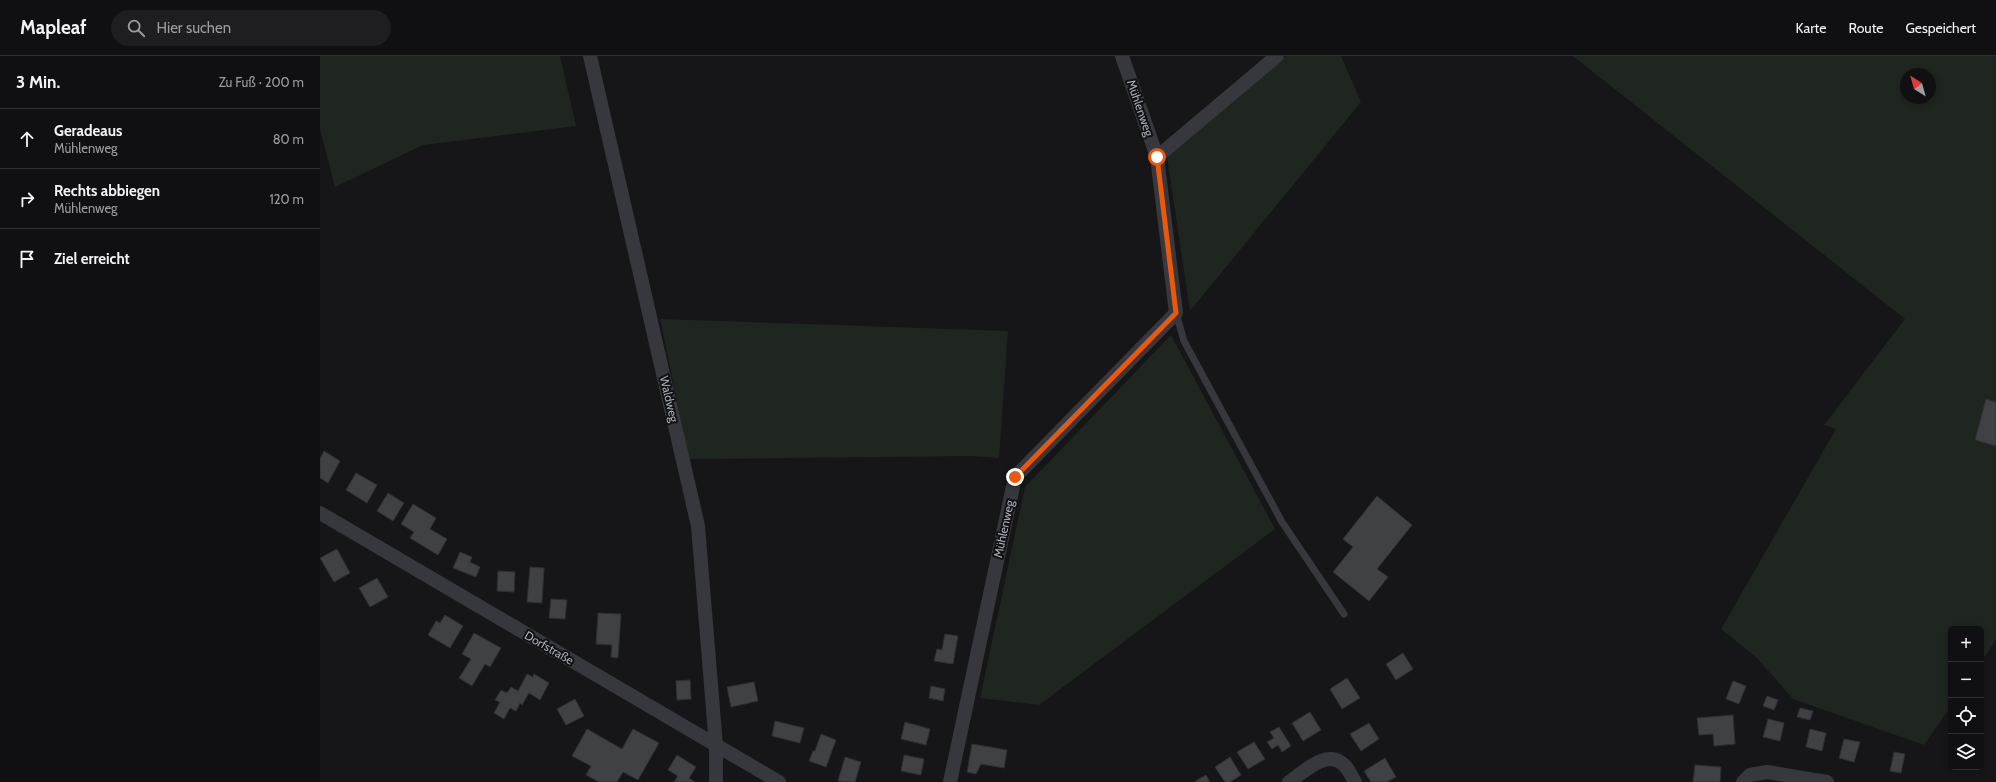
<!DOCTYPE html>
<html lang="de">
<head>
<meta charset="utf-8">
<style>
  body { margin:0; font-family:Cabin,sans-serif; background:#1e1e20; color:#f1f3f6 }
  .controls { position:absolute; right:12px; bottom:12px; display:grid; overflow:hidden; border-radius:6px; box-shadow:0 2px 6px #0003 }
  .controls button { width:36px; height:36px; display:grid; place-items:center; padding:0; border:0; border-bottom:1px solid #303032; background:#101012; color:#f1f3f6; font:20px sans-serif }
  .compass { position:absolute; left:1580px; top:12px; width:36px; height:36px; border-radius:50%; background:#101012; box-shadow:0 2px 6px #0003; rotate:323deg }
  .stop { position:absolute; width:12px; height:12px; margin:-9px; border:3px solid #ea580c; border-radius:50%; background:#fff }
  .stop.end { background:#ea580c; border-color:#fff; box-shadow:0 1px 4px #0008 }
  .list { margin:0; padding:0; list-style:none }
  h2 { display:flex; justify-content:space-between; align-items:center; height:52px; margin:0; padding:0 16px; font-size:17px }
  h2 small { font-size:13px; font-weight:400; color:#9c9d9f }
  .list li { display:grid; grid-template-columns:26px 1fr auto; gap:12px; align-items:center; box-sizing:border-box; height:60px; padding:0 16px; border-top:1px solid #303032 }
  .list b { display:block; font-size:15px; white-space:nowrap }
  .list p { margin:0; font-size:13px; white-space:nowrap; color:#9c9d9f }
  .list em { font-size:13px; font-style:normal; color:#9c9d9f }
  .icon { flex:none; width:22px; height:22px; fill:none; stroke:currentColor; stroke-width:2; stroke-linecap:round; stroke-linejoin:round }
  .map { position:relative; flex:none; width:1676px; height:726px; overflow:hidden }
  header { display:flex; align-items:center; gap:24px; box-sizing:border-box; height:56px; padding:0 20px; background:#101012; border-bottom:1px solid #303032 }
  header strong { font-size:19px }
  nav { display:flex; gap:22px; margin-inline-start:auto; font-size:14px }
  .search { width:280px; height:36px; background:#1e1e20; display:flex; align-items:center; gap:10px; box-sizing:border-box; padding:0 14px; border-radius:22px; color:#9c9d9f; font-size:15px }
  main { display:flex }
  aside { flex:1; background:#101012 }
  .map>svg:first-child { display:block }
  .green { fill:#1e261f; fill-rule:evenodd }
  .building { fill:#404145; stroke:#303034 }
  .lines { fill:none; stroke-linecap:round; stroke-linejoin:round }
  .lane { stroke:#37383d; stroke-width:7 }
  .street { stroke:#37383d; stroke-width:14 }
  .route { stroke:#ea580c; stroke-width:5 }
  .labels { text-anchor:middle; stroke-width:4; stroke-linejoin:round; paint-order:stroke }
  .street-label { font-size:12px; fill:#a8adb8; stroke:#111113 }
</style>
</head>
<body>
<header>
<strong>Mapleaf</strong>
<div class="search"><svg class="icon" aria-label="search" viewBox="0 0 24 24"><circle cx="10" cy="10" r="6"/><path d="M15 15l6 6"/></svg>Hier suchen</div>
<nav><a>Karte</a><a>Route</a><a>Gespeichert</a></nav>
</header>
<main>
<aside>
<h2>3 Min.<small>Zu Fuß · 200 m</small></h2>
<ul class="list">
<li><svg class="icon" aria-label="ahead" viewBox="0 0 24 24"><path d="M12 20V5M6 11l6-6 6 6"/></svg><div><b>Geradeaus</b><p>Mühlenweg</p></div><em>80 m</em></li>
<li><svg class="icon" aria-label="right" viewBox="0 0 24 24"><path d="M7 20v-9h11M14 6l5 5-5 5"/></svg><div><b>Rechts abbiegen</b><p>Mühlenweg</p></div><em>120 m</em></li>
<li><svg class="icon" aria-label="arrive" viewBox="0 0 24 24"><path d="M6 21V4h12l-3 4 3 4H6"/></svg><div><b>Ziel erreicht</b></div></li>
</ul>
</aside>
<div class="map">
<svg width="1676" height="726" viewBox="0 0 1676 726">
  <rect width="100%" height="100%" fill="#161618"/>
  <path class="green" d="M0 0H240L256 70 103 89 15 131 0 73Z
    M966 0H1021L1041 46 870 255 847 101Z
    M1253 0H1676V584L1661 606V573H1631V650L1604 689 1473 643 1438 603 1401 573 1516 373 1504 369 1585 263ZM1586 18H1610V42H1586Z
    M340 263 688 275 679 402 650 400 369 403Z
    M851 279 955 473 719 649 660 642 705 431Z"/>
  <path class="building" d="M1666 343 1676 346V390L1655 384Z
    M4 395 20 405 8 427 0 422V403Z
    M36 417 57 429 47 447 26 434Z
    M68 437 84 447 73 465 57 455Z
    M1057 440 1092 469 1057 513 1068 521 1049 545 1013 516 1033 491 1023 483Z
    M93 448 116 462 110 473 127 483 118 499 90 482 94 476 81 468Z
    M17 493 30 517 14 526 0 502Z
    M140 496 152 501 150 506 160 511 156 521 133 512Z
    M210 511 224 512 222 547 207 546Z
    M178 515 195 516 194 536 177 535Z
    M57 522 68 541 50 551 39 532Z
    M231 543 247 544 245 563 229 562Z
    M278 557 301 558 298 602 291 601 292 589 276 588Z
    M125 559 143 570 130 592 108 579 116 565 120 567Z
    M154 577 181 592 170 611 165 608 152 630 139 622 151 603 142 598Z
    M625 578 638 580 633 608 614 605 617 593 622 594Z
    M1083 597 1093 613 1076 624 1066 608Z
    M207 618 213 621 214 618 229 627 220 644 209 637 202 649 200 647 196 655 190 652 184 663 174 657 180 646 175 644 181 634 187 637 191 631 198 635Z
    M1027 622 1040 642 1022 653 1010 633Z
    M370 624 371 643 357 644 356 625Z
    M1413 625 1426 630 1419 648 1406 643Z
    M434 626 438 645 411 651 407 631Z
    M611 630 625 633 623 645 609 642Z
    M1447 640 1458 644 1454 654 1443 650Z
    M255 643 264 660 246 669 237 653Z
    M1480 652 1493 655 1490 664 1477 661Z
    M990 656 1001 674 983 685 972 667Z
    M1413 659 1415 688 1394 690 1393 678 1379 679 1377 662Z
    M1448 663 1464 667 1460 685 1443 681Z
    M455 665 484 672 480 687 452 680Z
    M585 666 610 673 606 689 581 683Z
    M1049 667 1059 683 1041 695 1030 678Z
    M959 671 971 690 962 696 958 689 952 693 947 686 954 682 950 676Z
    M267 673 302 693 313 673 339 687 318 724 303 716 297 726H279L266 719 271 710 252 700Z
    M1490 673 1506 677 1502 695 1486 691Z
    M501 678 516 684 506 711 489 705 493 695H495Z
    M1524 683 1540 686 1534 706 1519 702Z
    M934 686 945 703 928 713 917 696Z
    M652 688 687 694 684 712 661 708 656 718 647 716Z
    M1574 696 1585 698 1581 717 1570 715Z
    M357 699 376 711 369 722 375 726H354L358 720 348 714Z
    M584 699 604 703 601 719 581 715Z
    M525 701 541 706 535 726 518 725Z
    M910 701 921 719 910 726H905L895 711Z
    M1065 702 1076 721 1067 726H1051L1044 715Z
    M1375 709 1401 711 1400 726H1373Z
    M886 719 890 726H874Z"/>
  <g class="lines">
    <path class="lane" d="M856 257 864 285 962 466 1024 558"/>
    <path class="street" d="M270 0 378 470 396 690V726
      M837 101 957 0
      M0 457 459 726
      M630 726 695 421 856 257 837 101 802 0
      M969 726C984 716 1008 691 1025 710 1029 714 1032 721 1035 726
      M1423 726 1430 719 1447 716 1507 726"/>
  </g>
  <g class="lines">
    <path class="route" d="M695 421 856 257 837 101"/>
  </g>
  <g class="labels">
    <g class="street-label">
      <text transform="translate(820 52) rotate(71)" y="4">Mühlenweg</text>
      <text transform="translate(349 343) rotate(77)" y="4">Waldweg</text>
      <text transform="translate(684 473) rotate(-78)" y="4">Mühlenweg</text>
      <text transform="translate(229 592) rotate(30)" y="4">Dorfstraße</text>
    </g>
  </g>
</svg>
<div class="controls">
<button>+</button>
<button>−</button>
<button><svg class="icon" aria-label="locate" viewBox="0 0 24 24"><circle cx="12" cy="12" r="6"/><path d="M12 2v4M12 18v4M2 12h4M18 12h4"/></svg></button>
<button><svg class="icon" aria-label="layers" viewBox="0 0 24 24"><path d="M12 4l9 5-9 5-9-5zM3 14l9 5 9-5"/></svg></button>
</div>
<svg class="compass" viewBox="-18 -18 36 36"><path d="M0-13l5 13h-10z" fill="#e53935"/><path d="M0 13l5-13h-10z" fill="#9c9d9f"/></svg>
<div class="stop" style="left:837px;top:101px"></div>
<div class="stop end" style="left:695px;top:421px"></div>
</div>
</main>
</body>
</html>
